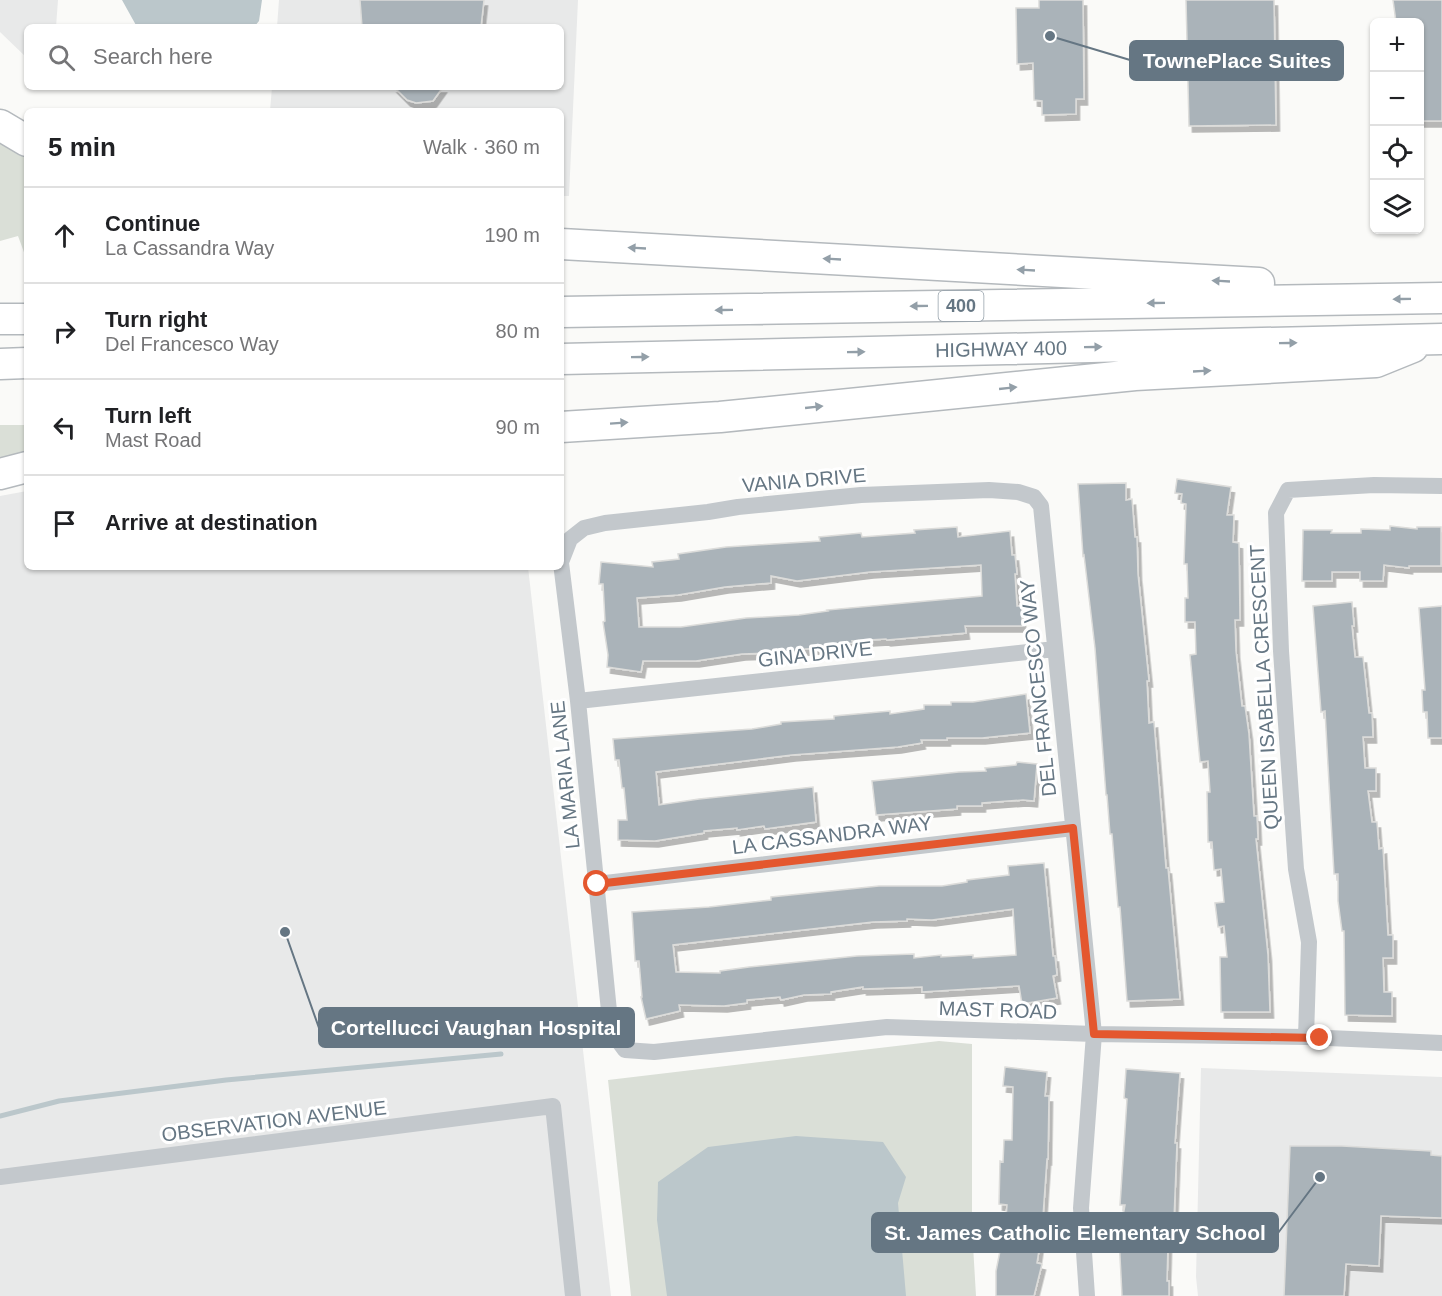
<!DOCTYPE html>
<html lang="en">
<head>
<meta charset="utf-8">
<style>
  body { margin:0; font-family:Arial,sans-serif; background:#f6f6f6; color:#202124 }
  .controls { position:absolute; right:18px; top:18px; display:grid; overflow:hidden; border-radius:9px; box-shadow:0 2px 4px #0004 }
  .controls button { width:54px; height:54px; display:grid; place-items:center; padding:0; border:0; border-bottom:2px solid #e0e0e0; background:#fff; color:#202124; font:30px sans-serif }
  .stop { position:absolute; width:18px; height:18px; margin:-14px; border:4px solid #e4572e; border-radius:50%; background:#fff }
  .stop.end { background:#e4572e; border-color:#fff; box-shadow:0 2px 6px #0008 }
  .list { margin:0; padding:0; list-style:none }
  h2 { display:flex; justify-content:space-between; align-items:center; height:78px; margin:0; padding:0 24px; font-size:26px }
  h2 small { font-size:20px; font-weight:400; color:#757577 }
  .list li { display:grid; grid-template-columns:39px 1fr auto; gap:18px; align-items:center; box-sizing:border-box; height:96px; padding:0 24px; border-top:2px solid #e0e0e0 }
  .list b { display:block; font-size:22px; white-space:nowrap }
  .list p { margin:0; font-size:20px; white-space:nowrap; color:#757577 }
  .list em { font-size:20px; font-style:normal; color:#757577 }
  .icon { flex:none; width:33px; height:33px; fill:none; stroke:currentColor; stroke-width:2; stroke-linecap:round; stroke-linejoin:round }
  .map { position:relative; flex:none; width:1442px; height:1296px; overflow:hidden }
  .search { position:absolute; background:#fff; box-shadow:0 2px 4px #0004; left:24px; top:24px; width:540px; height:66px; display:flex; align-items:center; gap:15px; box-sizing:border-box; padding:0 21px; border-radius:9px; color:#757577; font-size:22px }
  .panel { position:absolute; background:#fff; box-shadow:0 2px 4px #0004; left:24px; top:108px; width:540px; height:462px; border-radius:9px }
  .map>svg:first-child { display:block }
  .built { fill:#e8e9e9 }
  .green { fill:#dadfd7 }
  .water { fill:#bbc7cb }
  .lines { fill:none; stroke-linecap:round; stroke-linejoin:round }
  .stream { stroke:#bbc7cb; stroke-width:5 }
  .building { fill:#aab3b9; stroke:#dcdcda; stroke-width:1.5; fill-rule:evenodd; filter:url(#shadow) }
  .highway-casing { stroke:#b4b9bd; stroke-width:33 }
  .street { stroke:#c3c8cc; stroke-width:16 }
  .highway { stroke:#fff; stroke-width:30 }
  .oneway { fill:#939fa8 }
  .route { stroke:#e4572e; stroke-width:8 }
  .labels { text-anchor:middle; stroke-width:6; stroke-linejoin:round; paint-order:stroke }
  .shield { fill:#fff; stroke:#939fa8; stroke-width:1.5 }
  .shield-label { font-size:18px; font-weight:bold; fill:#657683 }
  .street-label { font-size:20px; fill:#657683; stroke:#fff }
  .leader { fill:none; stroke:#657683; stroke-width:2 }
  .callout-dot { fill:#657683; stroke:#fff; stroke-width:2 }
  .callout { fill:#657683; stroke:#657683; stroke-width:2 }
  .callout-label { font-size:21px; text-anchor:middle; font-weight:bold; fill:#fff }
</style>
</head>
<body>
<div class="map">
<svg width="1442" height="1296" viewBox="0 0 1442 1296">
  <defs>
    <filter id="shadow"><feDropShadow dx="3.5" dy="6" stdDeviation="0" flood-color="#0004"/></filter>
  </defs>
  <rect width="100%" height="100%" fill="#fafaf8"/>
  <path class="built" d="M0 0H58L56 27H27V58L0 32Z
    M279 0H578L569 196H561V111H270L272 87H561V27H277Z
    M27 491V567H528L611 1296H0V496Z
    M1201 1068 1442 1077V1296H1198L1196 1277Z"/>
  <path class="green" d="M0 136 27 153V255H25L18 236 0 241Z
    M0 425H27V454L0 458Z
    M939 1041 972 1044V1228L976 1296H631L608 1080Z"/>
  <path class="water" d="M122 0H262L259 21 254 27H137Z
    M796 1136 883 1142 906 1177 898 1203 906 1296H667L657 1220 658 1182 708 1147Z"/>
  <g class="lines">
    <path class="stream" d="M0 1116 59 1101 226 1080 501 1054"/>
  </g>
  <path class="building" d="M360 0H484L481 27H362Z
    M1039 0H1083L1084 99H1076V114L1042 115V101L1034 100 1033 63 1017 64 1016 8H1039Z
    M1186 0H1274L1276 125 1189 126Z
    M1393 0H1442V121H1419V22H1396Z
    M394 87H443L433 101 416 103 407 100Z
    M1177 479 1231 487 1227 515H1234L1233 542 1239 543 1240 620H1235L1236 651 1242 706H1245L1249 734 1254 816H1257L1258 839H1256L1268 955 1270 1012H1221L1220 957H1227L1224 926 1218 927 1215 903 1224 902 1221 869 1214 870 1212 842H1208L1207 792H1210L1208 761 1200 762 1190 655 1196 654 1195 622H1185V598H1188L1187 564H1184L1186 504 1181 503 1182 494 1175 493Z
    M1126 483V500L1132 499 1135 537H1137L1138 574 1149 681H1147L1149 723 1154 722 1166 868H1168L1180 999 1127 1001 1120 907H1118L1112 834H1110L1107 795H1106L1095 648 1084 555 1083 556 1078 484Z
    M1390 526 1417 529V527H1441V566H1409V568L1384 565 1383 581H1360V572H1332V581H1302L1303 530H1332L1331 533H1361V529L1390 530Z
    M957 527 958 537 1010 531 1012 555H1015L1017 574H1015L1017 606H1022V626H965L966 633 887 640 886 639 852 641 853 643 825 645V647L797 650V652L742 654 696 661H643L641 672 607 667 608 655 603 622 605 621 603 584H599L601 562 653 567 652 562 679 559 678 554 726 547 820 541 819 537 861 533 862 537 915 533 914 530ZM981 565 982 596 827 610 828 611 799 615 746 618 681 627H639L637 598 678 595 725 587 771 583V576L797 581 870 572Z
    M1352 602 1354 626H1352L1355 657H1363L1369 713H1372L1373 737H1363L1365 768H1376V791H1368L1372 822H1377L1379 849 1383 848 1388 935H1393V958H1383L1384 992H1392V1016L1345 1015 1344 931H1342L1338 901V874H1334L1325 711 1321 712 1313 606Z
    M1442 606V738H1428L1427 712H1423L1422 690H1425L1419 608Z
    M1026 694 1030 733 982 738H947V740H921L922 743 898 747 792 755 656 772 659 805 699 799 813 787 816 822 765 829 764 826 737 830V828L704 831V833L655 841 618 840V820H627L624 788H622L619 760H615L613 739 752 729 781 724V722L834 719V716L890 711V714L924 709V705H951V702H973Z
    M1017 762 1037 764 1034 801 1023 800 982 803V806H957V809L876 815 872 781 959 772 986 771 985 768 1016 765Z
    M1044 863 1053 956H1055L1057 975 1053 976 1057 998 1022 1004 1019 986 922 992V987L863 989V987L831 992V994L804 995 781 1000 780 997 747 1000V1003L724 1006 679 1005 680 1011 646 1019 641 997H642L639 961H635L632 912 709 907 771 900V897L879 886H942L967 882V880L1009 875 1008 866ZM1013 909 1016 955 973 958V955L941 957V955L914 958V954L857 956 749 967 720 971V973L676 972 673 945 873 922 907 921V919L932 920Z
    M1005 1067 1047 1072 1045 1096H1049L1048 1159H1047L1042 1231 1037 1263 1042 1264 1034 1296H996V1271L1000 1251 997 1250 999 1231 1005 1232 1007 1205 999 1204 1000 1161 1003 1162 1004 1140H1012L1013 1087 1003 1086Z
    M1126 1069 1180 1073 1175 1143H1177L1174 1220 1170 1245H1168L1167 1281H1169V1296H1122L1119 1237 1125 1205H1120L1127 1099 1124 1098Z
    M1290 1146H1342L1431 1151V1155L1442 1156V1218L1381 1216 1379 1266 1346 1264 1344 1296H1284Z"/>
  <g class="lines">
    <defs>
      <path id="highway" d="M0 125 27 141
        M561 244 1259 283
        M561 312 1442 298
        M0 319H27
        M561 359 1442 339
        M0 364 27 363
        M561 427 720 417 1135 375 1376 362 1413 347
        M0 474 27 467"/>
    </defs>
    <use href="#highway" class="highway-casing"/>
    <path class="street" d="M561 562 570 539 584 528 605 523 708 512 738 507 861 495 989 490 1018 492 1034 497 1041 506 1094 1034 1081 1208 1087 1296
      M561 563 578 701 611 1031 625 1050 654 1052 887 1027 1094 1034 1306 1037 1442 1043
      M578 701 1055 649
      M597 884 1073 828
      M1306 1037 1309 942 1296 869 1281 651 1276 513 1288 490 1374 485 1442 486
      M0 1177 553 1106 573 1296"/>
    <use href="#highway" class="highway"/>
  </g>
  <defs><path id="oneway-solid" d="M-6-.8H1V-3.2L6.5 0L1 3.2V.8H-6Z" transform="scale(1.5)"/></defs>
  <g class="oneway">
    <use href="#oneway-solid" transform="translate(637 248) rotate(-177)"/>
    <use href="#oneway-solid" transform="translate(832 259) rotate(-177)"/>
    <use href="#oneway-solid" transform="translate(1026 270) rotate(-177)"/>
    <use href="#oneway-solid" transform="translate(1221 281) rotate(-177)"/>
    <use href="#oneway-solid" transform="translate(1402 299) rotate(179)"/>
    <use href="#oneway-solid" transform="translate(1156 303) rotate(179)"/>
    <use href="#oneway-solid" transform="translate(919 306) rotate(179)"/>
    <use href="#oneway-solid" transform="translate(724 310) rotate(179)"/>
    <use href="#oneway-solid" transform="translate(1288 343) rotate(-1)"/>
    <use href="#oneway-solid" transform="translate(1093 347) rotate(-1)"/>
    <use href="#oneway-solid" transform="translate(856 352) rotate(-1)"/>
    <use href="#oneway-solid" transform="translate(640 357) rotate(-1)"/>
    <use href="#oneway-solid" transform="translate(1202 371) rotate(-3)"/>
    <use href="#oneway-solid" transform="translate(1008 388) rotate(-6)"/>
    <use href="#oneway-solid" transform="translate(814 407) rotate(-6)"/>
    <use href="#oneway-solid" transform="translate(619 423) rotate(-4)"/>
  </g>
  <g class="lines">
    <path class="route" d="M597 884 1073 828 1094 1034 1320 1038"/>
  </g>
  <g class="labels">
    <rect class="shield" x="938.5" y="291" width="45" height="30" rx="4.5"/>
    <g class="shield-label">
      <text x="961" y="312">400</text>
    </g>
    <g class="street-label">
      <text transform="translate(1001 349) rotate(-1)" y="7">HIGHWAY 400</text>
      <text transform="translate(804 480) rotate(-5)" y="7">VANIA DRIVE</text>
      <text transform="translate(815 654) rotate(-6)" y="7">GINA DRIVE</text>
      <text transform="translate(1264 687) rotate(-93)" y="7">QUEEN ISABELLA CRESCENT</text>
      <text transform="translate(1038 688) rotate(-96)" y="7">DEL FRANCESCO WAY</text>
      <text transform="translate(565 775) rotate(-96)" y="7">LA MARIA LANE</text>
      <text transform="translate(832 835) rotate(-7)" y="7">LA CASSANDRA WAY</text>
      <text transform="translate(998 1010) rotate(2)" y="7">MAST ROAD</text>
      <text transform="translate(274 1121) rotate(-7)" y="7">OBSERVATION AVENUE</text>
    </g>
  </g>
  <path class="leader" d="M1050 36L1130 60M285 932L319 1028M1320 1177L1278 1233"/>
  <g class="callout-dot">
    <circle cx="1050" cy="36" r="6"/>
    <circle cx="285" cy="932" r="6"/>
    <circle cx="1320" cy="1177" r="6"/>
  </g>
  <g class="callout">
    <rect x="1130" y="41" width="213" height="39" rx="6"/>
    <rect x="319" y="1008" width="315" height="39" rx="6"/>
    <rect x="872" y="1213" width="406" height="39" rx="6"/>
  </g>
  <g class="callout-label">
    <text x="1237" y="68">TownePlace Suites</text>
    <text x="476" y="1035">Cortellucci Vaughan Hospital</text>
    <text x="1075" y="1240">St. James Catholic Elementary School</text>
  </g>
</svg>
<div class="controls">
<button>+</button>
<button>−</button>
<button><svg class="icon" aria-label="locate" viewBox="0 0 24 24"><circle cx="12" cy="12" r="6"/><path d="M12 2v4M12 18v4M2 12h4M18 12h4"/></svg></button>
<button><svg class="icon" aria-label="layers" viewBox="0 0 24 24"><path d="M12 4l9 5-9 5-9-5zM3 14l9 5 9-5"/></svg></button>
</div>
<div class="stop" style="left:597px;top:884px"></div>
<div class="stop end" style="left:1320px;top:1038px"></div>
<div class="search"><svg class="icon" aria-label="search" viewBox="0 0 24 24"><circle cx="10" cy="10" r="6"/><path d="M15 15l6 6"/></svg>Search here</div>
<section class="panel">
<h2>5 min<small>Walk · 360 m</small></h2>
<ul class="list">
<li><svg class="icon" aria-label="ahead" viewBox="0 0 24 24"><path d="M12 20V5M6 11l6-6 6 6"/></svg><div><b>Continue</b><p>La Cassandra Way</p></div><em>190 m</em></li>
<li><svg class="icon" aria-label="right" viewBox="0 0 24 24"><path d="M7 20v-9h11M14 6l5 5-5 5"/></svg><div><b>Turn right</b><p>Del Francesco Way</p></div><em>80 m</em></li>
<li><svg class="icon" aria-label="left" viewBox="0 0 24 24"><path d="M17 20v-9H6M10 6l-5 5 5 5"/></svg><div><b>Turn left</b><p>Mast Road</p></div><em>90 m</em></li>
<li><svg class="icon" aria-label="arrive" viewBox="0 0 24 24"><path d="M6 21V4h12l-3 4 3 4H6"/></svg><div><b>Arrive at destination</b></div></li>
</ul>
</section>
</div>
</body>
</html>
